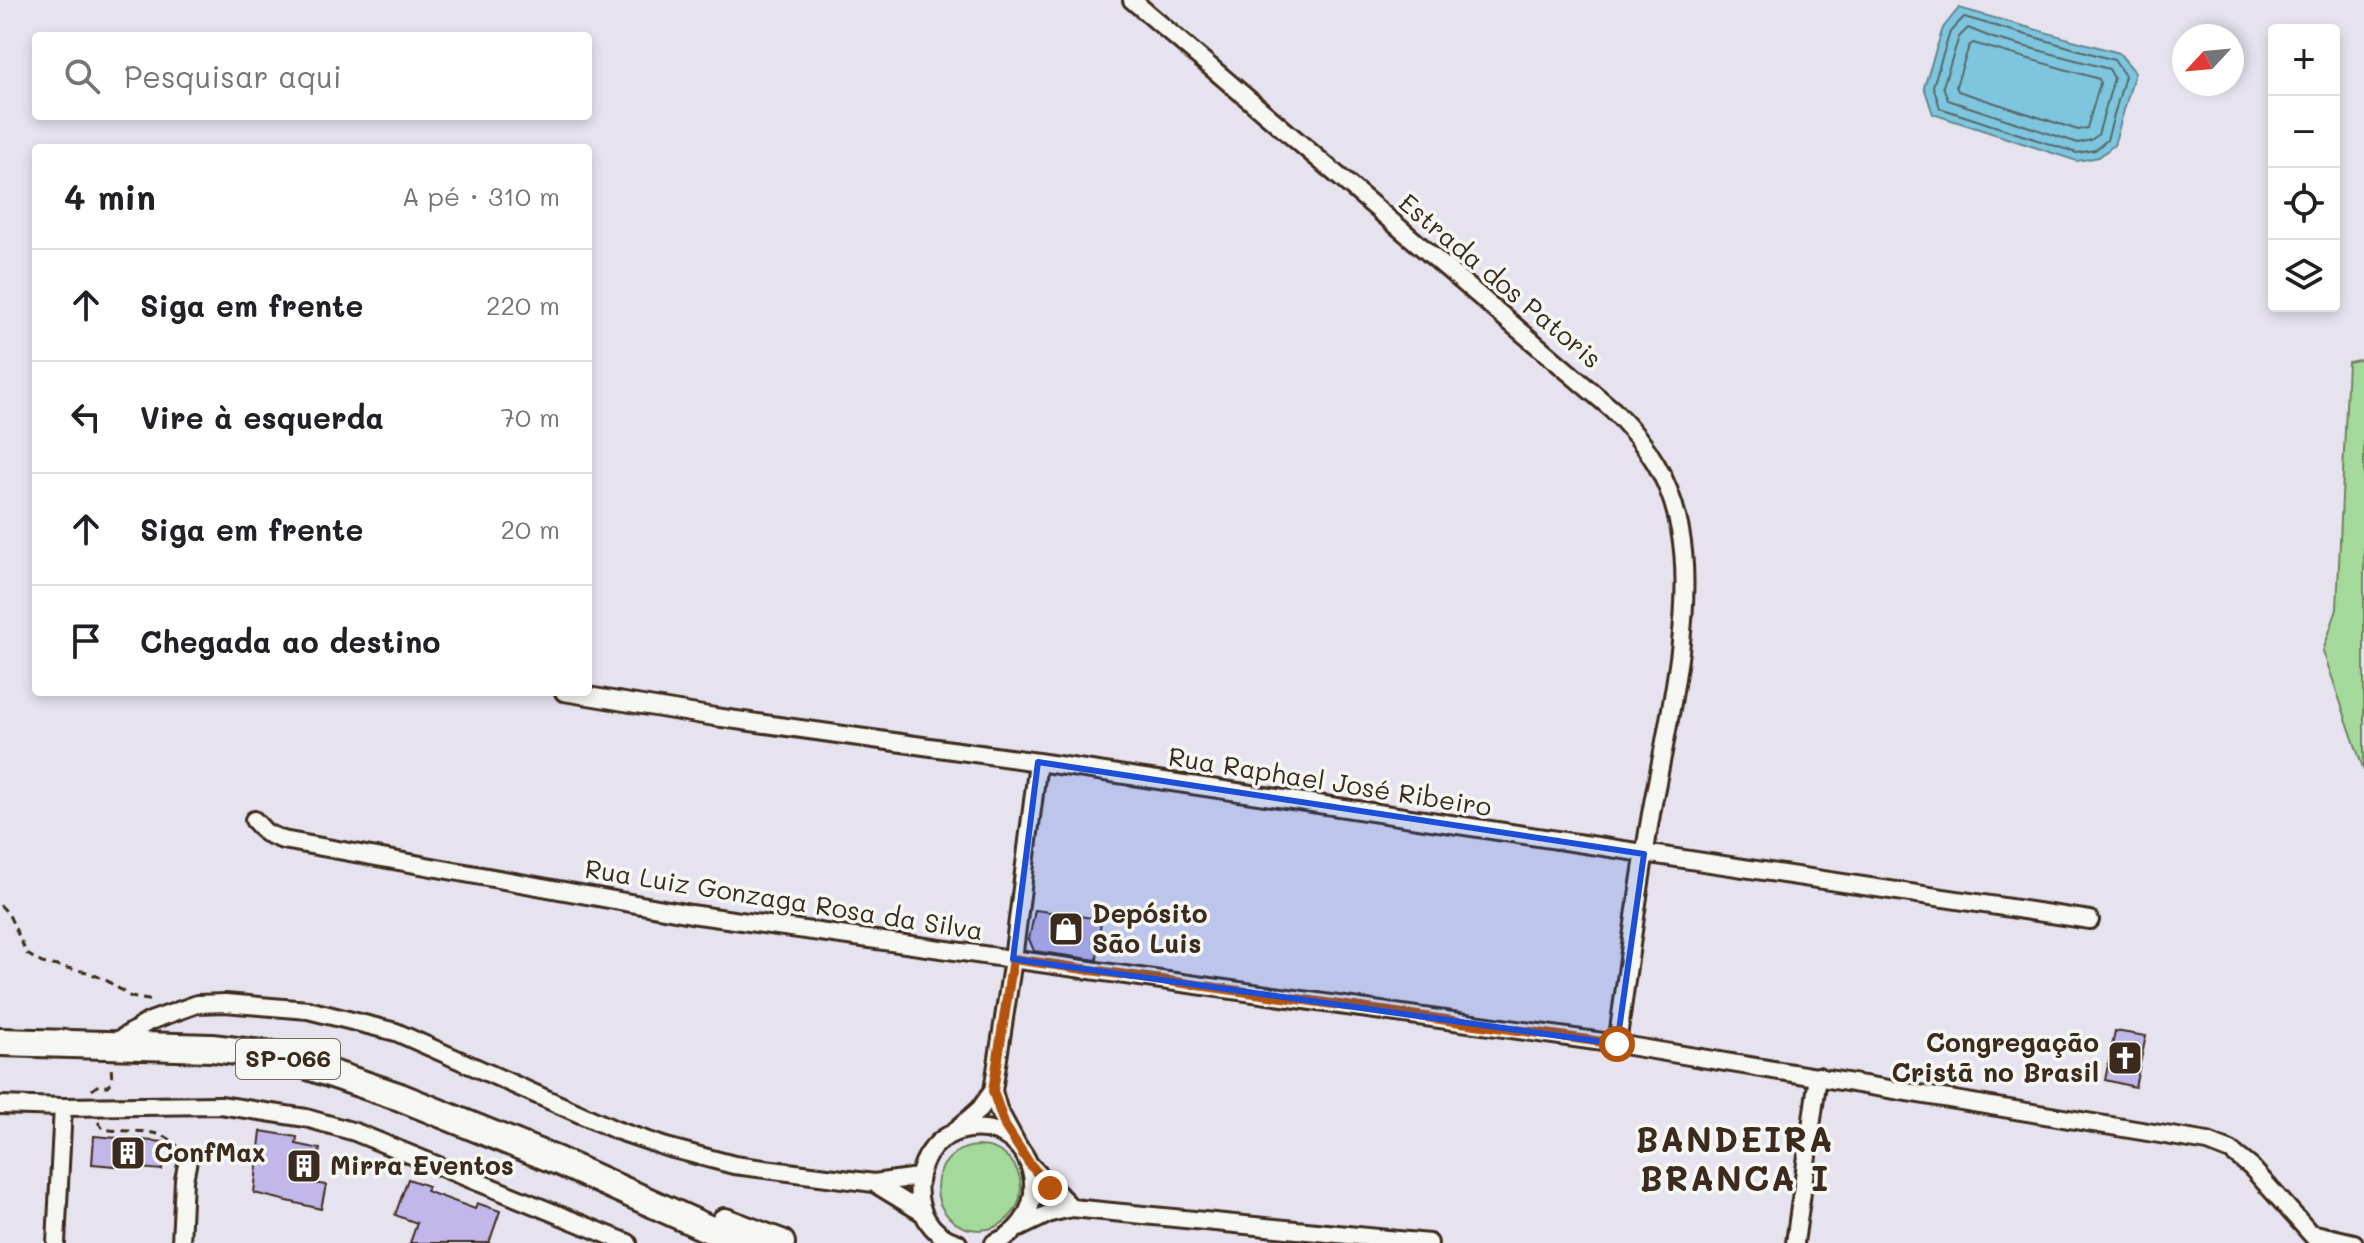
<!DOCTYPE html>
<html lang="pt">
<head>
<meta charset="utf-8">
<style>
  body { margin:0; font-family:Mali,sans-serif; background:#f2f2f2; color:#202124 }
  .controls { position:absolute; right:24px; top:24px; display:grid; overflow:hidden; border-radius:8px; box-shadow:0 4px 12px #0003 }
  .controls button { width:72px; height:72px; display:grid; place-items:center; padding:0; border:0; border-bottom:2px solid #e0e0e0; background:#fff; color:#202124; font:40px sans-serif }
  .compass { position:absolute; left:2172px; top:24px; width:72px; height:72px; border-radius:50%; background:#fff; box-shadow:0 4px 12px #0003; rotate:244deg }
  .stop { position:absolute; width:24px; height:24px; margin:-18px; border:6px solid #b45309; border-radius:50%; background:#fff }
  .stop.end { background:#b45309; border-color:#fff; box-shadow:0 2px 8px #0008 }
  .list { margin:0; padding:0; list-style:none }
  h2 { display:flex; justify-content:space-between; align-items:center; height:104px; margin:0; padding:0 32px; font-size:34px }
  h2 small { font-size:26px; font-weight:400; color:#757577 }
  .list li { display:grid; grid-template-columns:52px 1fr auto; gap:24px; align-items:center; box-sizing:border-box; height:112px; padding:0 32px; border-top:2px solid #e0e0e0 }
  .list b { display:block; font-size:30px; white-space:nowrap }
  .list em { font-size:26px; font-style:normal; color:#757577 }
  .icon { flex:none; width:44px; height:44px; fill:none; stroke:currentColor; stroke-width:2; stroke-linecap:round; stroke-linejoin:round }
  .map { position:relative; flex:none; width:2364px; height:1243px; overflow:hidden }
  .search { position:absolute; background:#fff; box-shadow:0 4px 12px #0003; left:32px; top:32px; width:560px; height:88px; display:flex; align-items:center; gap:20px; box-sizing:border-box; padding:0 28px; border-radius:8px; color:#757577; font-size:30px }
  .panel { position:absolute; background:#fff; box-shadow:0 4px 12px #0003; left:32px; top:144px; width:560px; height:552px; border-radius:8px }
  .map>svg:first-child { display:block }
  .green { fill:#a4d99c; stroke:#70825d; stroke-width:2 }
  .water { fill:#7ec6de; stroke:#638891; stroke-width:2 }
  .lines { fill:none; stroke-linecap:round; stroke-linejoin:round }
  .shore { stroke:#56686b; stroke-width:2 }
  .building { fill:#c1b7e8; stroke:#3b2a1e; stroke-width:2 }
  .street-casing { stroke:#3b2a1e; stroke-width:22 }
  .primary-casing { stroke:#3b2a1e; stroke-width:32 }
  .path { stroke:#3b2a1e; stroke-width:3; stroke-dasharray:8 6; stroke-linecap:butt }
  .street { stroke:#f6f6f2; stroke-width:16 }
  .primary { stroke:#f6f6f2; stroke-width:26 }
  .route { stroke:#b45309; stroke-width:10 }
  .marked { fill:#1d4ed8; fill-opacity:0.2; stroke:#1d4ed8; stroke-width:6; stroke-linejoin:round }
  .labels { text-anchor:middle; stroke-width:7; stroke-linejoin:round; paint-order:stroke }
  .shield { fill:#f6f6f2; stroke:#73675e; stroke-width:2 }
  .shield-label { font-size:24px; font-weight:bold; fill:#3b2a1e }
  .street-label { font-size:26px; fill:#3b2a1e; stroke:#f6f6f2 }
  .poi-label { font-size:26px; font-weight:bold; fill:#3b2a1e; stroke:#f6f6f2; text-anchor:start }
  .district-label { font-size:34px; font-weight:bold; letter-spacing:2px; fill:#3b2a1e; stroke:#f6f6f2 }
</style>
</head>
<body>
<div class="map">
<svg width="2364" height="1243" viewBox="0 0 2364 1243">
  <rect width="100%" height="100%" fill="#e6e3ef"/>
  <filter id="ink" filterUnits="userSpaceOnUse"><feTurbulence type="fractalNoise" baseFrequency=".0125" numOctaves="2"/><feDisplacementMap in="SourceGraphic" scale="16" xChannelSelector="R" yChannelSelector="G"/><feConvolveMatrix kernelMatrix="1 2 1 2 8 2 1 2 1" color-interpolation-filters="sRGB"/></filter>
  <g filter="url(#ink)">
    <path class="green" d="M2364 359V771L2323 651 2337 609 2348 362Z
      M937 1188a42 42 0 1 1 84 0a42 42 0 1 1-84 0Z"/>
    <path class="water" d="M1959 8 2119 53 2135 72 2114 145 2099 157 2077 161 1933 114 1924 87 1943 28Z"/>
    <g class="lines">
      <path class="shore" d="M1964 17 2114 60 2125 76 2107 140 2095 150 2077 153 1940 108 1933 86 1950 32Z
        M1968 28 1993 38 2109 69 2114 78 2098 135 2091 140 2078 143 1948 100 1943 86 1959 37Z
        M1973 43 2099 79 2100 83 2087 128 2078 130 1958 91 1956 86 1969 46Z"/>
    </g>
    <path class="building" d="M1035 910 1101 919 1097 960 1034 951 1029 939Z
      M2115 1031 2146 1036 2135 1087 2105 1080Z
      M261 1131 297 1137 296 1144 320 1149 313 1183 326 1185 321 1209 254 1193Z
      M94 1136 164 1142 162 1170 92 1164Z
      M408 1179 428 1186 426 1191 475 1209 477 1203 500 1211 489 1243H410L417 1223 395 1215Z"/>
    <g class="lines">
      <defs>
        <path id="street" d="M1132 0 1613 410C1649 446 1670 479 1680 530 1696 613 1666 731 1651 814 1638 890 1628 967 1617 1044
          M564 692 715 717 1038 762 2090 920
          M254 820 266 833 283 840 691 914 1617 1044 2208 1142 2231 1151 2251 1167 2319 1243
          M112 1044 150 1021 197 1004 225 1003 308 1010 396 1032 616 1130 666 1147 734 1165 874 1183 918 1177
          M0 1105 63 1107 220 1105 306 1118 355 1132 628 1243
          M956 1130 980 1109 993 1091
          M1019 1148 998 1109 993 1091 1013 959 1038 762
          M1031 1166 1072 1208
          M874 1183 923 1213
          M1019 1228 1050 1213 1072 1208 1429 1243
          M2311 1233 2354 1243
          M56 1243 63 1107
          M181 1243 184 1180 188 1160
          M958 1243C899 1226 909 1136 969 1129 1038 1122 1059 1217 994 1243
          M1795 1243 1818 1076"/>
        <path id="primary" d="M0 1042 212 1048 279 1056 400 1097 558 1161 740 1243
          M725 1222 781 1243"/>
      </defs>
      <use href="#street" class="street-casing"/>
      <use href="#primary" class="primary-casing"/>
      <path class="path" d="M0 905 8 913 27 954 42 963 87 972 106 980 131 997 154 1001
        M92 1090 97 1086H108L112 1082 111 1065
        M98 1122 103 1129C128 1134 161 1125 178 1147"/>
      <use href="#street" class="street"/>
      <use href="#primary" class="primary"/>
    </g>
  </g>
  <g class="lines" filter="url(#ink)">
    <path class="route" d="M1050 1188 1029 1163 1005 1126 993 1091 1013 959 1617 1044"/>
  </g>
  <path class="marked" d="M1038 762 1644 854 1617 1044 1013 959Z"/>
  <defs>
    <symbol id="shop-square" viewBox="-11 -11 22 22"><rect x="-9" y="-9" width="18" height="18" rx="4" fill="#3b2a1e" stroke="#f6f6f2"/><path d="M-5-2.5h2.3a2.7 3.5 0 0 1 5.4 0H5L5.5 6h-11ZM-1.5-2.5h3a1.5 2.3 0 0 0-3 0Z" fill="#fff"/></symbol>
    <symbol id="church-square" viewBox="-11 -11 22 22"><rect x="-9" y="-9" width="18" height="18" rx="4" fill="#3b2a1e" stroke="#f6f6f2"/><path d="M-1.2-6h2.4v3.5h3.3v2.4h-3.3V6h-2.4V-.1h-3.3v-2.4h3.3Z" fill="#fff"/></symbol>
    <symbol id="building-square" viewBox="-11 -11 22 22"><rect x="-9" y="-9" width="18" height="18" rx="4" fill="#3b2a1e" stroke="#f6f6f2"/><path d="M-4-6H4V6H1V3H-1V6H-4ZM-2.5-4.3h1.7v1.8h-1.7ZM.8-4.3h1.7v1.8H.8ZM-2.5-1h1.7V.8h-1.7ZM.8-1h1.7V.8H.8Z" fill="#fff"/></symbol>
  </defs>
  <g fill-rule="evenodd">
    <use href="#shop-square" x="1046" y="909" width="40" height="40"/>
    <use href="#church-square" x="2105" y="1038" width="40" height="40"/>
    <use href="#building-square" x="108" y="1133" width="40" height="40"/>
    <use href="#building-square" x="284" y="1146" width="40" height="40"/>
  </g>
  <g class="labels">
    <rect class="shield" x="236" y="1039" width="104" height="40" rx="6"/>
    <g class="shield-label">
      <text x="288" y="1067">SP-066</text>
    </g>
    <g class="street-label">
      <text transform="translate(1500 281) rotate(40)" y="9">Estrada dos Patoris</text>
      <text transform="translate(1330 782) rotate(9)" y="9">Rua Raphael José Ribeiro</text>
      <text transform="translate(784 900) rotate(9)" y="9">Rua Luiz Gonzaga Rosa da Silva</text>
    </g>
    <g class="poi-label">
      <text x="1092" y="923">Depósito<tspan x="1092" dy="30">São Luis</tspan></text>
      <text x="2099" y="1052" text-anchor="end">Congregação<tspan x="2099" dy="30">Cristã no Brasil</tspan></text>
      <text x="154" y="1162">ConfMax</text>
      <text x="330" y="1175">Mirra Eventos</text>
    </g>
    <g class="district-label">
      <text x="1735" y="1152">BANDEIRA<tspan x="1735" dy="39">BRANCA I</tspan></text>
    </g>
  </g>
</svg>
<div class="controls">
<button>+</button>
<button>−</button>
<button><svg class="icon" aria-label="locate" viewBox="0 0 24 24"><circle cx="12" cy="12" r="6"/><path d="M12 2v4M12 18v4M2 12h4M18 12h4"/></svg></button>
<button><svg class="icon" aria-label="layers" viewBox="0 0 24 24"><path d="M12 4l9 5-9 5-9-5zM3 14l9 5 9-5"/></svg></button>
</div>
<svg class="compass" viewBox="-18 -18 36 36"><path d="M0-13l5 13h-10z" fill="#e53935"/><path d="M0 13l5-13h-10z" fill="#757577"/></svg>
<div class="stop" style="left:1617px;top:1044px"></div>
<div class="stop end" style="left:1050px;top:1188px"></div>
<div class="search"><svg class="icon" aria-label="search" viewBox="0 0 24 24"><circle cx="10" cy="10" r="6"/><path d="M15 15l6 6"/></svg>Pesquisar aqui</div>
<section class="panel">
<h2>4 min<small>A pé · 310 m</small></h2>
<ul class="list">
<li><svg class="icon" aria-label="ahead" viewBox="0 0 24 24"><path d="M12 20V5M6 11l6-6 6 6"/></svg><div><b>Siga em frente</b></div><em>220 m</em></li>
<li><svg class="icon" aria-label="left" viewBox="0 0 24 24"><path d="M17 20v-9H6M10 6l-5 5 5 5"/></svg><div><b>Vire à esquerda</b></div><em>70 m</em></li>
<li><svg class="icon" aria-label="ahead" viewBox="0 0 24 24"><path d="M12 20V5M6 11l6-6 6 6"/></svg><div><b>Siga em frente</b></div><em>20 m</em></li>
<li><svg class="icon" aria-label="arrive" viewBox="0 0 24 24"><path d="M6 21V4h12l-3 4 3 4H6"/></svg><div><b>Chegada ao destino</b></div></li>
</ul>
</section>
</div>
</body>
</html>
